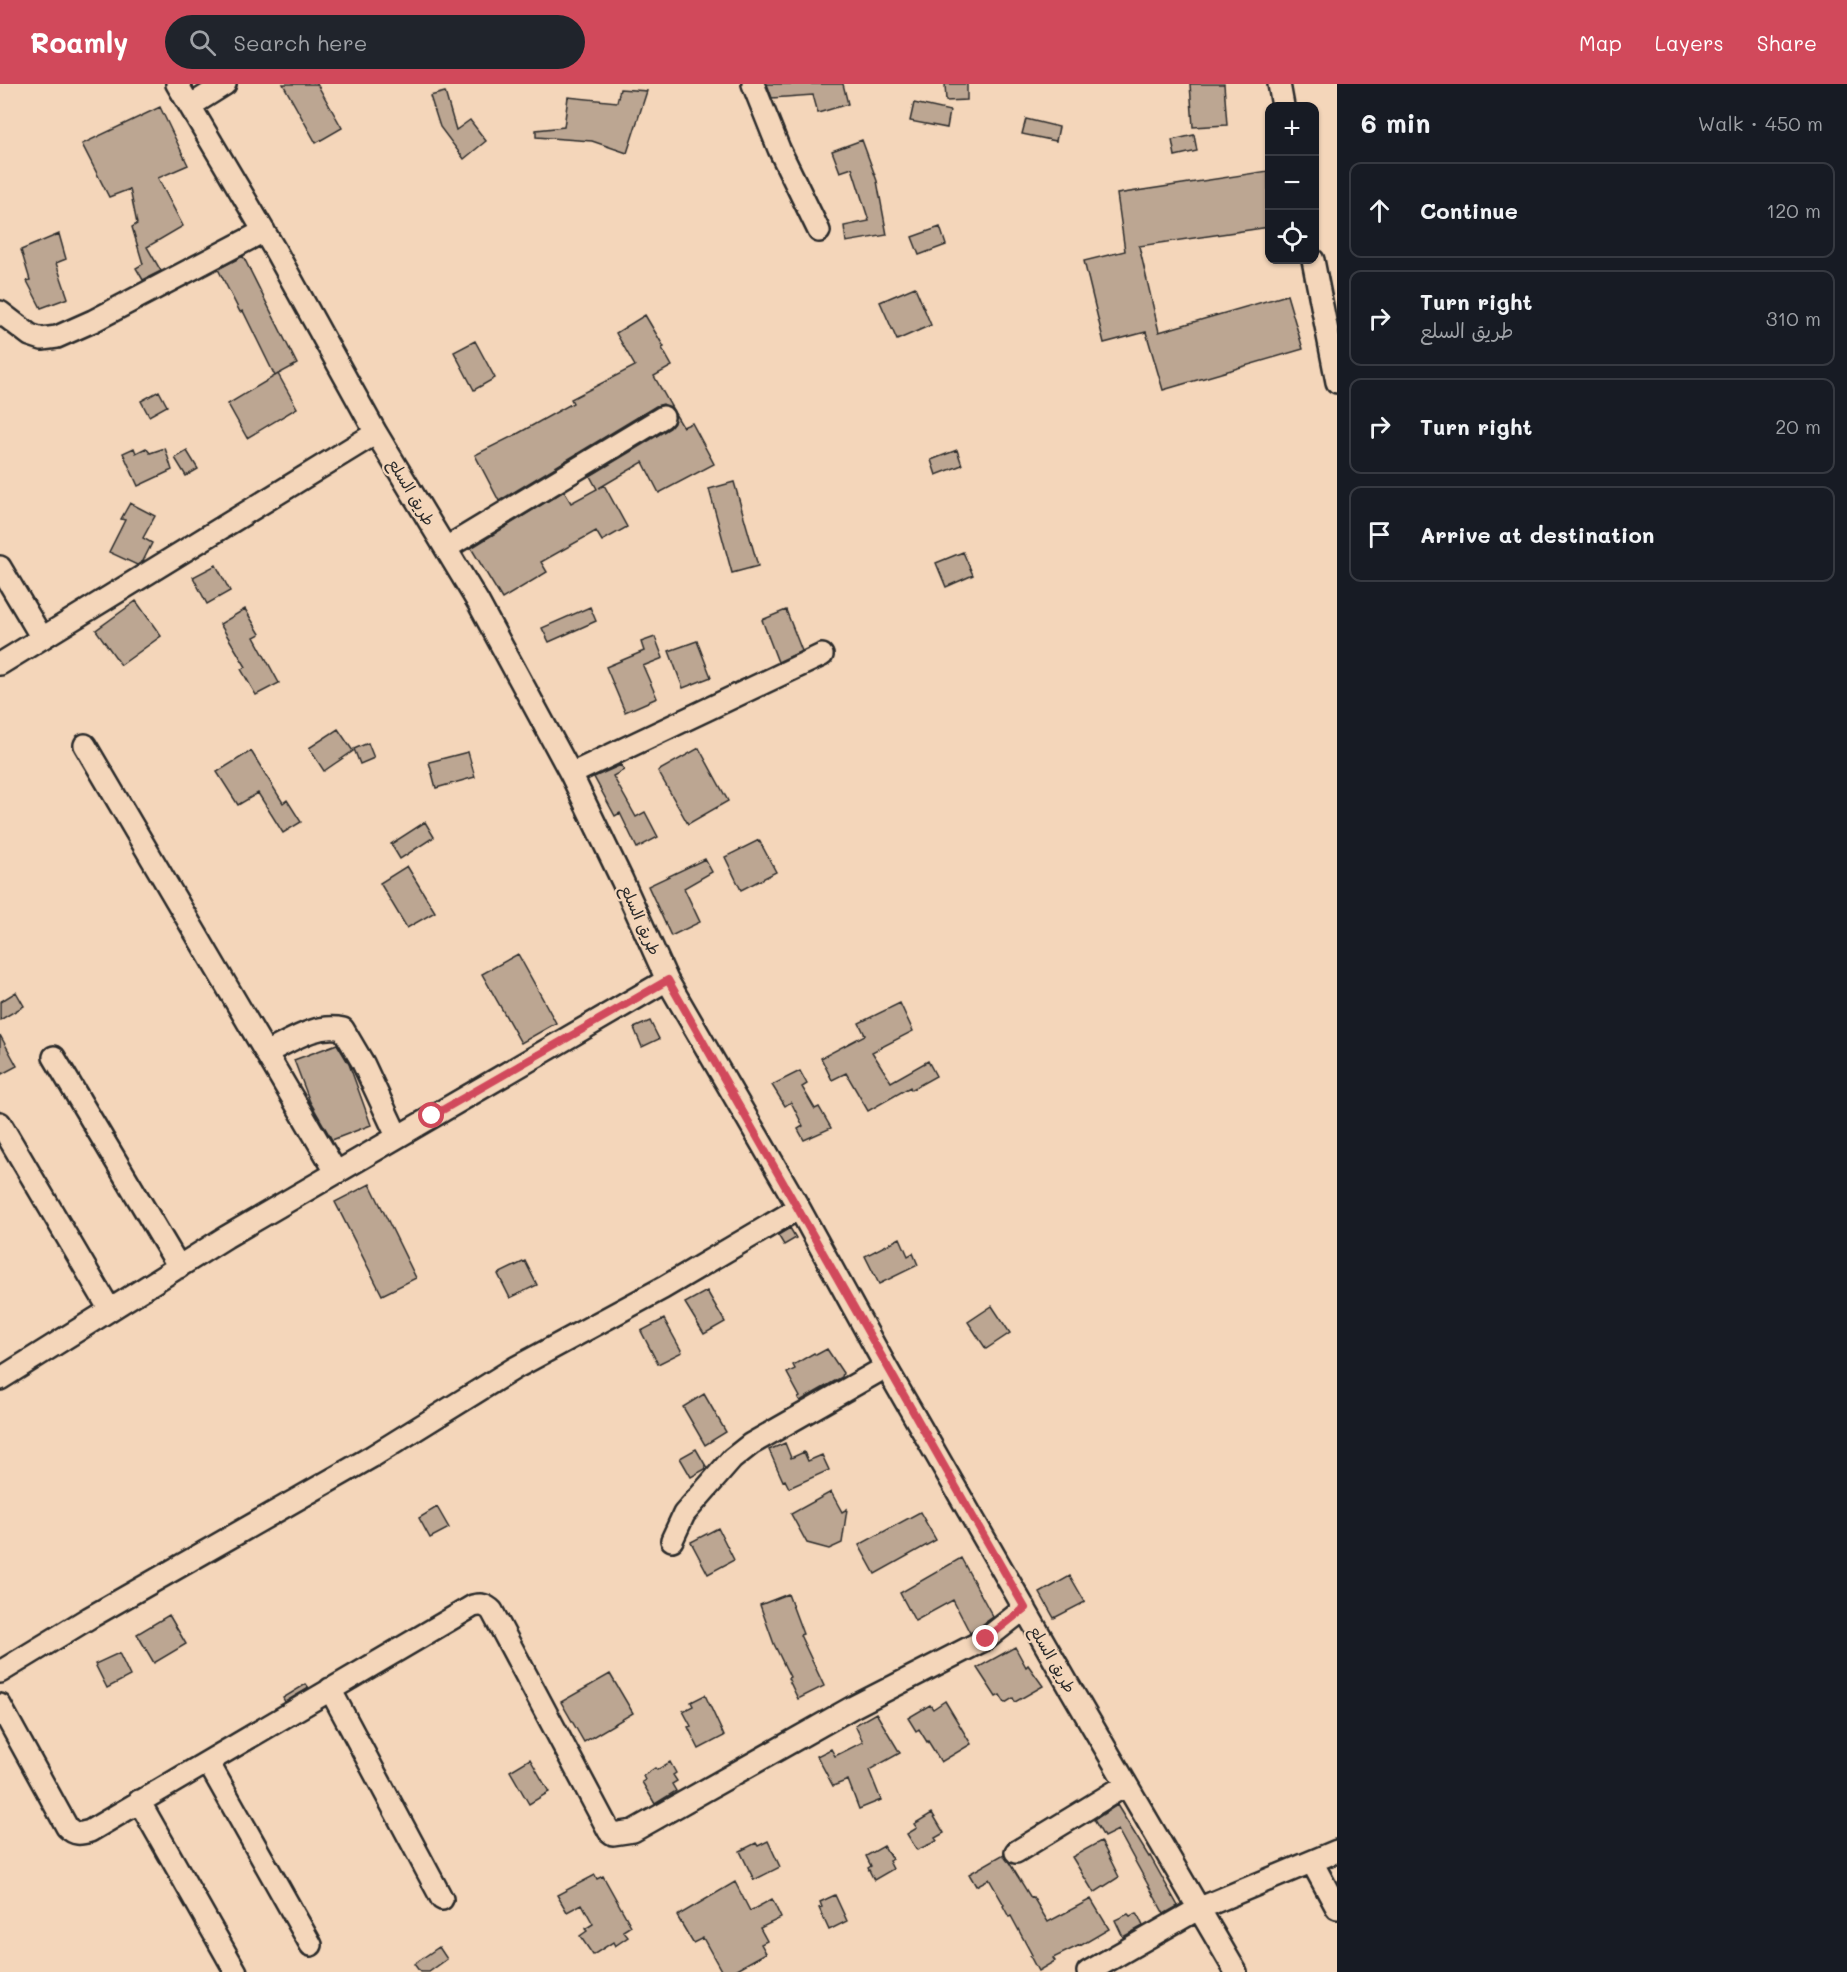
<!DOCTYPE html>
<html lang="en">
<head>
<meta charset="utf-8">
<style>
  body { margin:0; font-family:Mali,"Playpen Sans Arabic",sans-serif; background:#20242c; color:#f1f3f6 }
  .controls { position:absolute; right:18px; top:18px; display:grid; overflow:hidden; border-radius:12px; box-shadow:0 2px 4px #0004 }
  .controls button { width:54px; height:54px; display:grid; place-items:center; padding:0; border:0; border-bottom:2px solid #363941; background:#171b24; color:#f1f3f6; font:30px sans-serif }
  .stop { position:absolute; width:18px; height:18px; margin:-14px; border:4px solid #d1495b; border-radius:50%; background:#fff }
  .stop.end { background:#d1495b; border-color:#fff; box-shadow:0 2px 6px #0008 }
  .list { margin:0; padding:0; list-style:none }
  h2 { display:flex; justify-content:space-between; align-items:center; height:78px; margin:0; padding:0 24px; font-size:26px }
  h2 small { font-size:20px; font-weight:400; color:#9ea1a6 }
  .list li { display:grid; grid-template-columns:39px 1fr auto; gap:18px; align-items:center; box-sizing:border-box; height:96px; margin:0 12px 12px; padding:0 12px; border:2px solid #363941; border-radius:12px }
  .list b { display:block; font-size:22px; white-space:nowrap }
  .list p { margin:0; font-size:20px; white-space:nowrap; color:#9ea1a6 }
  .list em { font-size:20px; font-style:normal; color:#9ea1a6 }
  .icon { flex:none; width:33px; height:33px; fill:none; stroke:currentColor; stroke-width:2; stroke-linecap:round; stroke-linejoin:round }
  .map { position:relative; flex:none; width:1337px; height:1888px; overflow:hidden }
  header { display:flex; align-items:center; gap:36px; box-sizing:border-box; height:84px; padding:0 30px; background:#d1495b; color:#fff }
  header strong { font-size:28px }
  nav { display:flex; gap:33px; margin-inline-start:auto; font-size:21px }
  .search { width:420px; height:54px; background:#20242c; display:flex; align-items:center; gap:15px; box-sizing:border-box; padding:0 21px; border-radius:33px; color:#9ea1a6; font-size:22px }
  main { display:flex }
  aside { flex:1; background:#171b24 }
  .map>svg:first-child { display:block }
  .building { fill:#bca692; stroke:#2b2b2b; stroke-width:1.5 }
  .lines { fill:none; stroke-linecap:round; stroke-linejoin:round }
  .minor-casing { stroke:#2b2b2b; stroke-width:26 }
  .minor { stroke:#f4d6ba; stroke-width:21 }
  .route { stroke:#d1495b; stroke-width:8 }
  .labels { text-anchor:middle; stroke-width:4.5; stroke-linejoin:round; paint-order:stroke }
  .street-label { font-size:16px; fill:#2b2b2b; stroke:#f4d6ba }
</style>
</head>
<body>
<header>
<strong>Roamly</strong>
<div class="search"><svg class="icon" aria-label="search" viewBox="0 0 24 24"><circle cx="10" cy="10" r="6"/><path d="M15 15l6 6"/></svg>Search here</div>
<nav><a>Map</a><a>Layers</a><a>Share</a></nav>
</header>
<main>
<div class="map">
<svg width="1337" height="1888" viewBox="0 0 1337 1888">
  <rect width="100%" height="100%" fill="#f4d6ba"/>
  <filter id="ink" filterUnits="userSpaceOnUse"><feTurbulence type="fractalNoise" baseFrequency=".0167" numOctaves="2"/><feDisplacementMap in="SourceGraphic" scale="12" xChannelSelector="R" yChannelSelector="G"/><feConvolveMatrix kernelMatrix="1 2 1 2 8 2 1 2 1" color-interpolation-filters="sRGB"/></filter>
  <g filter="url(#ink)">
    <path class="building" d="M283 0H317L342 44 316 59Z
      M767 0H843L848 20 818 29 813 11 772 14Z
      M945 0H967V16L946 17Z
      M1190 0H1224L1227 41 1193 43Z
      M620 5 647 7 627 69 592 57 536 53V46L564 43 568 13 617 18Z
      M445 8 456 46 470 36 486 57 464 75 440 43 430 12Z
      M914 19 950 27 947 44 910 37Z
      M160 23 188 81 158 94 183 142 147 163 161 187 143 196 136 184 143 180 132 143 137 140 130 105 109 113 82 60Z
      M1026 35 1059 43 1056 57 1022 50Z
      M1194 51 1197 67 1175 72 1172 56Z
      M862 56 877 97 887 151 846 158 844 142 869 137 852 84 840 88 832 67Z
      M1268 87 1269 143 1139 162 1159 248 1287 211 1303 265 1163 306 1146 248 1104 259 1084 177 1125 167 1117 110Z
      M940 143 946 161 919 171 912 153Z
      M59 150 66 175 56 179 68 214 41 224 27 197 30 196 21 166Z
      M243 172 297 280 275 292 243 227 240 228 218 185Z
      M915 203 931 241 897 256 880 218Z
      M645 231 664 263 662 264 672 282 654 292 673 326 663 320 656 322 499 417 475 371 517 350 573 319 571 315 635 282 616 249Z
      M475 257 495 294 474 306 454 268Z
      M278 290 297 324 247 354 228 320Z
      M159 307 167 322 149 332 141 317Z
      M674 328 683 343 692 339 714 380 659 409 643 378 599 404 604 401 627 443 602 457 596 447 541 478 547 488 502 515 471 464 564 407 571 419 597 405 590 392 670 344 674 339Z
      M134 364 136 369 146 364 150 369 165 364 172 386 138 402 123 369Z
      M957 366 962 381 936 391 931 376Z
      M187 367 198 385 186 392 175 374Z
      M734 398 758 482 732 489 709 405Z
      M130 419 155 432 143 454 152 459 143 477 137 481 109 468 125 436 121 435Z
      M963 468 973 491 946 503 936 479Z
      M216 481 230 507 207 520 193 493Z
      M136 517 161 552 121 581 96 546Z
      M590 523 596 537 549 558 542 544Z
      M245 525 260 550 254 553 279 599 256 611 241 585 246 583 220 540Z
      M786 526 802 567 778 578 762 536Z
      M655 553 663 574 643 582 657 614 625 628 606 583 644 567 641 558Z
      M697 557 711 593 683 604 669 567Z
      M338 645 353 667 324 687 309 664Z
      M368 659 374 674 360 680 354 665Z
      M699 664 728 717 688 740 658 687Z
      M251 667 283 719 287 716 301 738 283 749 258 709 238 721 217 688Z
      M468 668 475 693 436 704 429 678Z
      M621 681 624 686 613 692 636 733 645 728 658 753 637 764 620 729 615 732 594 693Z
      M425 738 434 753 400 775 391 760Z
      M759 756 776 788 741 806 725 773Z
      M705 775 712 788 684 804 700 838 671 852 648 802Z
      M407 782 435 828 407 844 380 799Z
      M518 870 556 939 521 959 482 890Z
      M16 908 24 922 0 936V918Z
      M900 919 913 947 872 968 891 998 928 977 936 992 911 1006 910 1003 868 1027 846 989 832 996 821 974 865 951 859 939Z
      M650 937 659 955 642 963 634 944Z
      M0 951 17 982 0 991Z
      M337 960 349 980 371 1041 332 1056 310 1018 294 976Z
      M800 987 807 1000 802 1003 815 1025 819 1023 831 1044 804 1056 798 1045 803 1042 791 1018 785 1022 772 1001Z
      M370 1100 416 1194 382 1211 335 1118Z
      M790 1144 796 1154 784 1161 778 1151Z
      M900 1154 908 1172 913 1169 918 1181 879 1200 865 1172Z
      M525 1177 537 1201 510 1214 498 1190Z
      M707 1207 725 1238 704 1250 685 1219Z
      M992 1222 1010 1249 986 1265 968 1238Z
      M664 1235 682 1268 658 1280 641 1247Z
      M827 1265 843 1289 842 1293 800 1317 798 1314 800 1313 787 1289 795 1285 793 1281 814 1269 816 1271Z
      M704 1310 726 1348 705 1361 683 1323Z
      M785 1359 791 1374 804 1368 808 1377 822 1371 829 1386 789 1404 785 1396 783 1397 769 1366Z
      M696 1365 707 1384 691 1393 680 1374Z
      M831 1408 842 1428 847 1425 842 1459 829 1465 807 1459 791 1430Z
      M437 1423 449 1444 430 1454 419 1434Z
      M920 1428 936 1456 875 1490 859 1461Z
      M718 1444 734 1476 708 1490 691 1458Z
      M961 1474 993 1533 970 1549 953 1516 915 1537 900 1509Z
      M1070 1492 1085 1518 1054 1534 1040 1509Z
      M788 1510 803 1550 800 1551 824 1602 798 1615 788 1594 790 1593 774 1560 760 1521Z
      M169 1531 186 1560 154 1579 137 1550Z
      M1015 1563 1026 1583 1028 1581 1043 1602 1015 1618 1013 1614 1005 1619 1000 1611 996 1613 977 1584Z
      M119 1569 130 1592 107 1604 95 1580Z
      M610 1590 633 1629 584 1658 561 1618Z
      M306 1600 309 1604 285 1618 283 1614Z
      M705 1611 724 1652 699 1665 688 1643 691 1642 683 1627 693 1622 691 1618Z
      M945 1617 971 1660 941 1678 928 1657 927 1658 919 1645 916 1647 908 1634 930 1621 933 1625Z
      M876 1629 900 1669 869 1686 881 1716 859 1725 848 1696 833 1702 817 1672 831 1665 835 1672 863 1658 855 1641Z
      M530 1675 549 1708 529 1720 510 1687Z
      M670 1678 676 1689 673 1691 677 1697 672 1700 676 1707 655 1720 642 1698 645 1696 643 1692 655 1684 657 1686Z
      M1117 1721 1149 1773 1150 1772 1178 1822 1164 1830 1118 1746 1104 1753 1094 1736Z
      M932 1729 944 1749 935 1754 937 1757 917 1766 907 1750 917 1744 914 1740Z
      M768 1757 780 1783 754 1796 740 1767 756 1759 758 1762Z
      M1101 1757 1119 1793 1094 1809 1072 1773Z
      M884 1762 892 1775 889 1777 893 1785 874 1796 868 1784 871 1782 866 1772Z
      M1004 1770 1031 1814 1033 1813 1048 1838 1091 1815 1109 1845 1080 1862V1861L1053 1874 1055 1877 1038 1887 1030 1872 1032 1871 1011 1832 1009 1833 1003 1822 1004 1821 989 1795 976 1802 969 1790Z
      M595 1791 597 1795 603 1792 631 1842 623 1847 628 1853 615 1862 613 1858 593 1871 580 1852 587 1847 585 1845 593 1840 582 1820 567 1828 557 1811Z
      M735 1798 750 1827 772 1815 781 1834 760 1844 767 1857 761 1860 766 1869 732 1888H722L703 1854 693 1859 677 1832Z
      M835 1811 847 1837 829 1846 819 1824 822 1823 820 1818Z
      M1137 1829 1143 1842 1123 1853 1115 1836 1128 1830 1130 1832Z
      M439 1863 447 1875 429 1888H420L414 1880Z"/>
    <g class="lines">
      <defs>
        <path id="minor" d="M177 0 275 166 376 349 478 518 571 690 622 796 667 896 799 1124 886 1283 1069 1602 1236 1888
          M753 0 779 65 819 147
          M1279 0 1283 22
          M190 22 225 0
          M1313 176 1337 298
          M0 228 30 251 42 255 57 253 93 237 264 147
          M446 464 663 333
          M0 483 42 554
          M0 580 376 349
          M85 661 336 1088
          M571 690 822 571
          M266 969C291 957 315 939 343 945L363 979 397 1052
          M54 973 179 1183
          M0 1039 110 1226
          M0 1295 226 1153 667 896
          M672 1456 684 1430 732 1375 751 1360 886 1283
          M0 1588 89 1534 373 1372 515 1284 663 1204 799 1124
          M330 1605 442 1815
          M0 1621 67 1743C75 1751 80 1750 90 1747L473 1522C482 1520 486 1521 492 1527L609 1747 613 1750 633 1747 853 1623 986 1555 1025 1524
          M208 1678 311 1861
          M139 1717 236 1888
          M1016 1768 1126 1701
          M1312 1778 1337 1824
          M1088 1888 1198 1825 1337 1767"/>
      </defs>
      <use href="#minor" class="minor-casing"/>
      <use href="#minor" class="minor"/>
    </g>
  </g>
  <g class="lines" filter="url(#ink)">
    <path class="route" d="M432 1032 668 896C788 1104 905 1315 1025 1524L986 1555"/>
  </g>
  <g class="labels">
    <g class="street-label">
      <text transform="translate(412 408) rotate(59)" y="6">طريق السلع</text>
      <text transform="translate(641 836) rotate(66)" y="6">طريق السلع</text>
      <text transform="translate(1053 1575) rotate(60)" y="6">طريق السلع</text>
    </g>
  </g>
</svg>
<div class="controls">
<button>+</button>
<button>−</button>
<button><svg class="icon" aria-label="locate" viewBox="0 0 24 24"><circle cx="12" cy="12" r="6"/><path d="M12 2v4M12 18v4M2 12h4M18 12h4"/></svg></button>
</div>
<div class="stop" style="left:432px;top:1032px"></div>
<div class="stop end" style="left:986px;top:1555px"></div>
</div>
<aside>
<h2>6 min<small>Walk · 450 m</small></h2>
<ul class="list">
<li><svg class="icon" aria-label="ahead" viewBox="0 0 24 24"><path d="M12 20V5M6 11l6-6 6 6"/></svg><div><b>Continue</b></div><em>120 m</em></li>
<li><svg class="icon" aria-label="right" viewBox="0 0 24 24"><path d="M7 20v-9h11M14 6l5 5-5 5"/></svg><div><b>Turn right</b><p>طريق السلع</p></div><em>310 m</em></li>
<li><svg class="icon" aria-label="right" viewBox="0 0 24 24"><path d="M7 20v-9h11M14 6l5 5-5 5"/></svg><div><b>Turn right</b></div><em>20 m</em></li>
<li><svg class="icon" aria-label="arrive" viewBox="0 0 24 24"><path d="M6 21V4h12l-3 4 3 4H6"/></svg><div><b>Arrive at destination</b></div></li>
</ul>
</aside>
</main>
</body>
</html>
